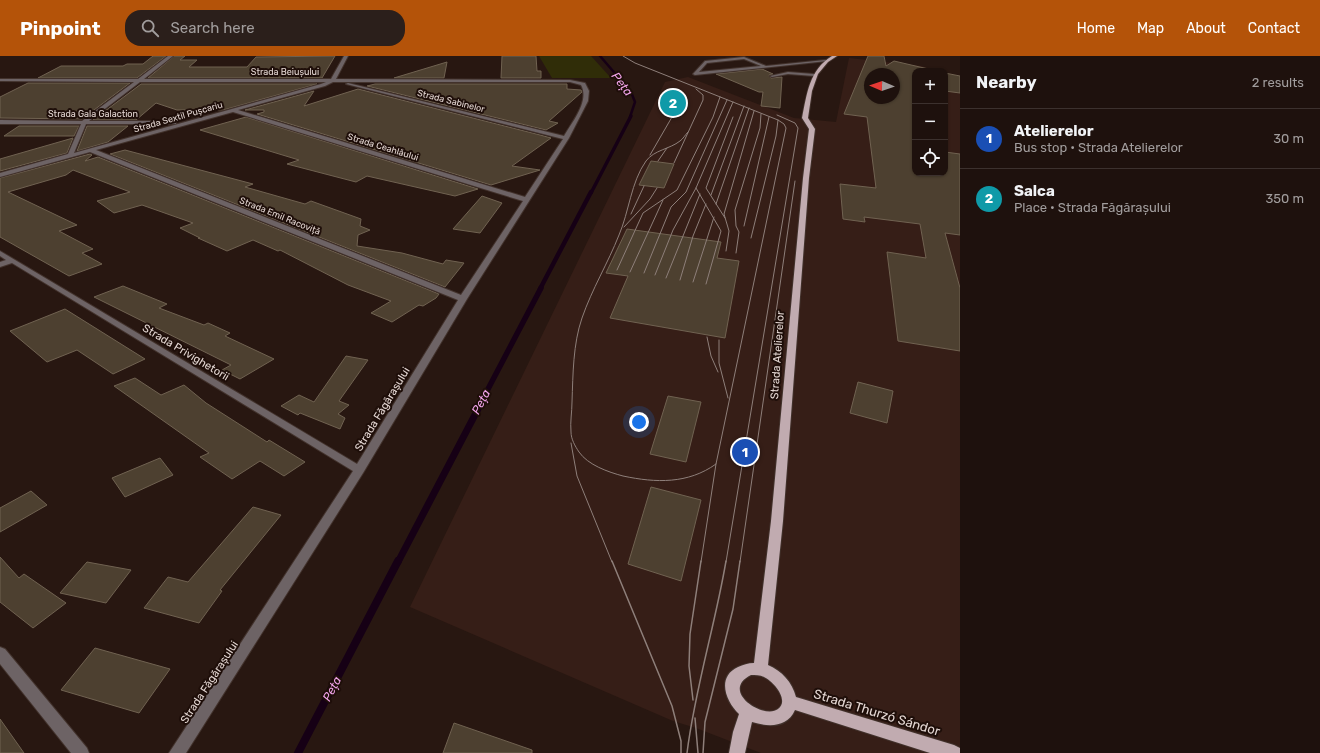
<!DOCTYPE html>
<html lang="en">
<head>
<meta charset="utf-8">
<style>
  body { margin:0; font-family:Rubik,sans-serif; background:#2b1f1b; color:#f1f3f6 }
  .controls { position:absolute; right:12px; top:12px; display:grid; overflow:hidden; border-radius:8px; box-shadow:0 1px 3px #0004 }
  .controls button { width:36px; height:36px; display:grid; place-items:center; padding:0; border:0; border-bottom:1px solid #3c312e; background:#1e110d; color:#f1f3f6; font:20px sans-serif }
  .compass { position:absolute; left:864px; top:12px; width:36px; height:36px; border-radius:50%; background:#1e110d; box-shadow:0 1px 3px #0004; rotate:272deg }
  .you { position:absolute; left:639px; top:366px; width:14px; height:14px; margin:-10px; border:3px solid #fff; border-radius:50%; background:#1a73e8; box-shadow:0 0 0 6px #1a73e833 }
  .badge { display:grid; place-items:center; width:26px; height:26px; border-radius:50%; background:#b45309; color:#fff; font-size:13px; font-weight:700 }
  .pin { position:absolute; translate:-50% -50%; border:2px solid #fff; box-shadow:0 1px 4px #0006 }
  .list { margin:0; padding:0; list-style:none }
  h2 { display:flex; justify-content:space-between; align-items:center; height:52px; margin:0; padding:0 16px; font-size:17px }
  h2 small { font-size:13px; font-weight:400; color:#a19d9d }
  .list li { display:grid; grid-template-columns:26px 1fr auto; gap:12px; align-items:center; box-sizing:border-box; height:60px; padding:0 16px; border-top:1px solid #3c312e }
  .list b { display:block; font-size:15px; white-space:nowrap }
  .list p { margin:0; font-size:13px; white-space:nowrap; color:#a19d9d }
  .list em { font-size:13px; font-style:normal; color:#a19d9d }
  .icon { flex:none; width:22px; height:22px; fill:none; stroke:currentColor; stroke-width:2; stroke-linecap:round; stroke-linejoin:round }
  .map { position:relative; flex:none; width:960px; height:697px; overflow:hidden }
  header { display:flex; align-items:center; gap:24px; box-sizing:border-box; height:56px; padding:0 20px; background:#b45309; color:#fff }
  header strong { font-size:19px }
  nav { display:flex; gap:22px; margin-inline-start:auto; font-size:14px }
  .search { width:280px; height:36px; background:#2b1f1b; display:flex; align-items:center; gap:10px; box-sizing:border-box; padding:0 14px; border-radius:16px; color:#a19d9d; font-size:15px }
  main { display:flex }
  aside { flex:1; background:#1e110d }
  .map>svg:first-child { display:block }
  .built { fill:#361e17; fill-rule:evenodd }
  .green { fill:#302d08 }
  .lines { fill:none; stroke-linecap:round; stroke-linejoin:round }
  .stream-far5 { stroke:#160015; stroke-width:2.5 }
  .stream-far4 { stroke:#160015; stroke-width:3.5 }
  .stream-far3 { stroke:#160015; stroke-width:4.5 }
  .stream-far2 { stroke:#160015; stroke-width:5.5 }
  .stream-far1 { stroke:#160015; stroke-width:7 }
  .stream { stroke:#160015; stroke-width:8 }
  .building { fill:#4d4030; stroke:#706251; fill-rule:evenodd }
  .minor-casing { stroke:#42322c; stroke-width:2 }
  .major-casing { stroke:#42322c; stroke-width:2 }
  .minor { fill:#6d6365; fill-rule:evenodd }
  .major { fill:#c1abb0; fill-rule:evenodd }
  .tram-far1 { stroke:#8e7f7a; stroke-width:1 }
  .tram { stroke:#8e7f7a; stroke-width:1.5 }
  .labels { text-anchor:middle; stroke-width:4; stroke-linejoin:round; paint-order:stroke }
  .far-street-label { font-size:9px; fill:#e5d8d4; stroke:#1e0e09 }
  .street-label { font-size:11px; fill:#e5d8d4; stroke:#1e0e09 }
  .water-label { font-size:12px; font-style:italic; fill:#f3a5ec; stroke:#1e0e09 }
  .near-street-label { font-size:13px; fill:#e5d8d4; stroke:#1e0e09 }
</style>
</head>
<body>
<header>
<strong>Pinpoint</strong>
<div class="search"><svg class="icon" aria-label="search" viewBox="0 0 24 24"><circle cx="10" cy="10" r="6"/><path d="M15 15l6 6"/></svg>Search here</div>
<nav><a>Home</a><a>Map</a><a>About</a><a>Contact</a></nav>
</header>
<main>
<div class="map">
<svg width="960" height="697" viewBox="0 0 960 697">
  <rect width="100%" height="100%" fill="#281711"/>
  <path class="built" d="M849 2 921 10 938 15H915V117H945V17L960 21V697H761L696 672 673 665 410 551 665 26 688 21 794 62 836 66ZM870 18H894V42H870Z"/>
  <path class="green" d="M539 0H591L611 22H552Z"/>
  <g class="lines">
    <path class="stream-far5" d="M600 0 631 36 635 46 630 61"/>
    <path class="stream-far4" d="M591 137 631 60"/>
    <path class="stream-far3" d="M540 233 591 136"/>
    <path class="stream-far2" d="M477 354 541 232"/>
    <path class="stream-far1" d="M398 506 478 353"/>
    <path class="stream" d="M298 697 398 505"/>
  </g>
  <path class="building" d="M153 0H166L137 22H38L61 10H123L127 8H143Z
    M174 0H185L180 4H197L189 11H247L256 1 335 0 322 22H148Z
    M502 0H536L537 15H541V22H501Z
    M868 0H884L886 10 894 5 937 15H915V117H945V96L960 98V179L945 177 960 232V295L898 285 887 196 926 202 920 168 864 161 865 166 843 163 840 128 876 132 867 61 844 58ZM870 18H894V42H870Z
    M447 6 444 22H394Z
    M762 13 773 18 769 19 771 22 782 21 780 52 761 50 763 36H759L716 18Z
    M945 17 960 20V37L945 35Z
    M28 27H130L82 63 0 62V41Z
    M141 28H317L223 54H177L156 47 136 64H93Z
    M375 28H567V33L581 34 582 36 549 65 558 67 546 74 367 30Z
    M358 33 540 79 551 82 512 110 540 114 491 129 257 58 264 56V54H245L314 35 304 50Z
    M246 61 478 133 455 140 367 120 356 126 287 108 299 104 200 74Z
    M19 70H79L74 80H4Z
    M87 70H128L108 86 77 95Z
    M73 82 67 97 0 115V103Z
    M125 94 253 128 245 131 305 148 311 145 361 163 360 170 370 174 358 179 357 190 402 197 443 208 446 204 464 207 445 231 110 98Z
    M90 98 92 99 85 105 98 101 439 238 436 242 423 250 419 249 392 266 371 257 391 245 348 229 280 194 278 195 253 184 227 195 198 182H200L180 172 193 167 142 149 114 157 97 145 130 136 73 114 66 119 8 136 77 169 59 175 93 193 82 197 102 208 69 220 0 181V122Z
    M651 105 674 108 664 132 639 129Z
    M482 140 502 147 480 177 453 173Z
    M627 173 721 186 717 202 739 205 725 282 610 262 628 220 606 217Z
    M123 230 167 248 159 252 204 269 208 267 230 277 225 280 274 303 240 323 222 314 231 309 94 241Z
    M65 253 145 303 113 318 77 294 47 306 10 275Z
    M346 300 368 304 339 345 349 349 338 358 345 362 340 373 300 357 298 359 281 350 299 339 314 346Z
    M135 322 161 339 184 329 206 347 267 386 269 384 305 406 284 420 260 405 232 423 200 401 209 397 114 330Z
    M858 326 893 335 887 367 850 357Z
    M668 340 701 346 686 406 650 398Z
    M160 402 173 419 125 441 112 422Z
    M651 431 701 444 681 525 628 508Z
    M31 435 47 449 0 476V452Z
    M253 451 281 459 220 534 222 535 199 567 144 552 168 521 188 526Z
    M0 501 19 522 24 518 66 547 33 572 0 546Z
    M87 506 131 514 106 547 60 537Z
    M95 592 170 613 139 657 61 634Z
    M0 663 24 697H0Z
    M454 667 532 694V697H443Z"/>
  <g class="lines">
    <defs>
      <path id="minor" d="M168 0H173L144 23H331L344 0H348L336 23 570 24 585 27 589 35 588 45 569 82 467 243 363 417 186 697H169L353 415 12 207 0 211V206L6 204 0 200V195L357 408 458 244 90 96 0 121V117L68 98 81 68H0V64L82 65 134 26 0 25V23H138ZM140 26H326L321 28 74 97 86 68H176V66L174 65H89ZM333 26H570L581 29C590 45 572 66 564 80L348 27 346 28 563 83 525 141 238 54 325 30ZM233 56 523 145 461 239 96 94Z
        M744 1 766 10 825 4 827 5 695 19 693 18 705 5ZM744 3 761 10 699 16 707 7Z
        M788 16 814 18 816 19 814 20 788 18 772 21 770 20Z
        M0 591 5 593 87 692 89 697H71L0 608Z"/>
      <path id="major" d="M832 0H837L828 6 818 18 812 35 808 62 815 73 809 122 783 465 768 609C782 615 792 626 796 641L954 689 960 692V697H930L795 654C787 672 768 671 752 666L745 697H729L733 676 739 658C726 646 716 621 738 611 743 609 748 607 754 607L771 465 803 122 809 73 802 62C807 38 809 14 832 0ZM751 619C755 619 760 619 764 621 773 625 790 644 778 653 764 664 719 635 751 619Z"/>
    </defs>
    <use href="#minor" class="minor-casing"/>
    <use href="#major" class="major-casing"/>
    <use href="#minor" class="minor"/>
    <use href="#major" class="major"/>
    <path class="tram-far1" d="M623 0 635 7 778 64 784 68 786 72 716 408C688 428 656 427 623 420 608 416 588 409 579 396 575 390 571 383 571 376 570 366 572 356 572 346 573 318 573 288 582 262 592 233 608 207 619 179 629 156 631 126 646 105 654 94 670 93 680 85 683 83 685 79 688 76
      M650 99 672 61
      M658 105 667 92
      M674 107 703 44V39L696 33
      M696 132 721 175 706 228
      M711 139 744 50
      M716 148 749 52
      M631 158 644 130
      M725 162 706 132 733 61
      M744 170 769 61
      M624 171 650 143 657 132
      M751 182 776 80 778 64
      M726 195 729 175 724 158 754 55
      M736 197 739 176 736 170 735 154 760 72 761 58
      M617 214 643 157 677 134 713 61 720 41
      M630 216 663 144
      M644 217 671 151 686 136 727 44
      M655 219 673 174 696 132 733 46
      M666 222 700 138
      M680 224 693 180 706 148
      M693 226 714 161
      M707 281 711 300 718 316
      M719 284V307L728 342
      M571 387 577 420 612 506
      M701 506 716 408
      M726 506 798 72 795 67 777 59
      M740 506 795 125"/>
    <path class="tram" d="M612 505 672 650 681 685V697
      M693 644 689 610 690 578 701 505
      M695 662 698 697
      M687 697C695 632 715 570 726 505
      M703 697 705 666 733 553 740 505"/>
  </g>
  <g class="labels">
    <g class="far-street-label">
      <text x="285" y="19">Strada Beiușului</text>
      <text transform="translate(451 45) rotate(14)" y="3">Strada Sabinelor</text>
      <text x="93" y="61">Strada Gala Galaction</text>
      <text transform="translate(178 61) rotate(-16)" y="3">Strada Sextil Pușcariu</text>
      <text transform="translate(383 91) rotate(17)" y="3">Strada Ceahlăului</text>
      <text transform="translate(280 160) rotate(22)" y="3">Strada Emil Racoviță</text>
    </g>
    <g class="street-label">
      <text transform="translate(186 296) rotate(31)" y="4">Strada Privighetorii</text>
      <text transform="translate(777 299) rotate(-86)" y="4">Strada Atelierelor</text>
      <text transform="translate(382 353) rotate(-59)" y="4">Strada Făgărașului</text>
      <text transform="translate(209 626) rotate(-57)" y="4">Strada Făgărașului</text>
    </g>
    <g class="water-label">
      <text transform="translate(622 28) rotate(53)" y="4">Peța</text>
      <text transform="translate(481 346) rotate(-62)" y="4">Peța</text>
      <text transform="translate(332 633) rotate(-62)" y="4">Peța</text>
    </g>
    <g class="near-street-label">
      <text transform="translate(877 656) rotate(17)" y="5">Strada Thurzó Sándor</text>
    </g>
  </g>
</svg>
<div class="controls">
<button>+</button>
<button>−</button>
<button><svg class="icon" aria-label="locate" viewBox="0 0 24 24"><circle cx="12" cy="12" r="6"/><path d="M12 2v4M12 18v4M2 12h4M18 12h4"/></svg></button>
</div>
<svg class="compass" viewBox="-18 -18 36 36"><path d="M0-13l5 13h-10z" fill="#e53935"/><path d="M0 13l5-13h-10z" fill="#a19d9d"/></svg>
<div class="you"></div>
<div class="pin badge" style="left:745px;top:396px;background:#1a4fb4">1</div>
<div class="pin badge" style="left:673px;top:47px;background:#0f9aa8">2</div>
</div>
<aside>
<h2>Nearby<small>2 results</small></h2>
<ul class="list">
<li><span class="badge" style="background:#1a4fb4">1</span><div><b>Atelierelor</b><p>Bus stop · Strada Atelierelor</p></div><em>30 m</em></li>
<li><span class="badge" style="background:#0f9aa8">2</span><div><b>Salca</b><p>Place · Strada Făgărașului</p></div><em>350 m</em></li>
</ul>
</aside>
</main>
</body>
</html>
